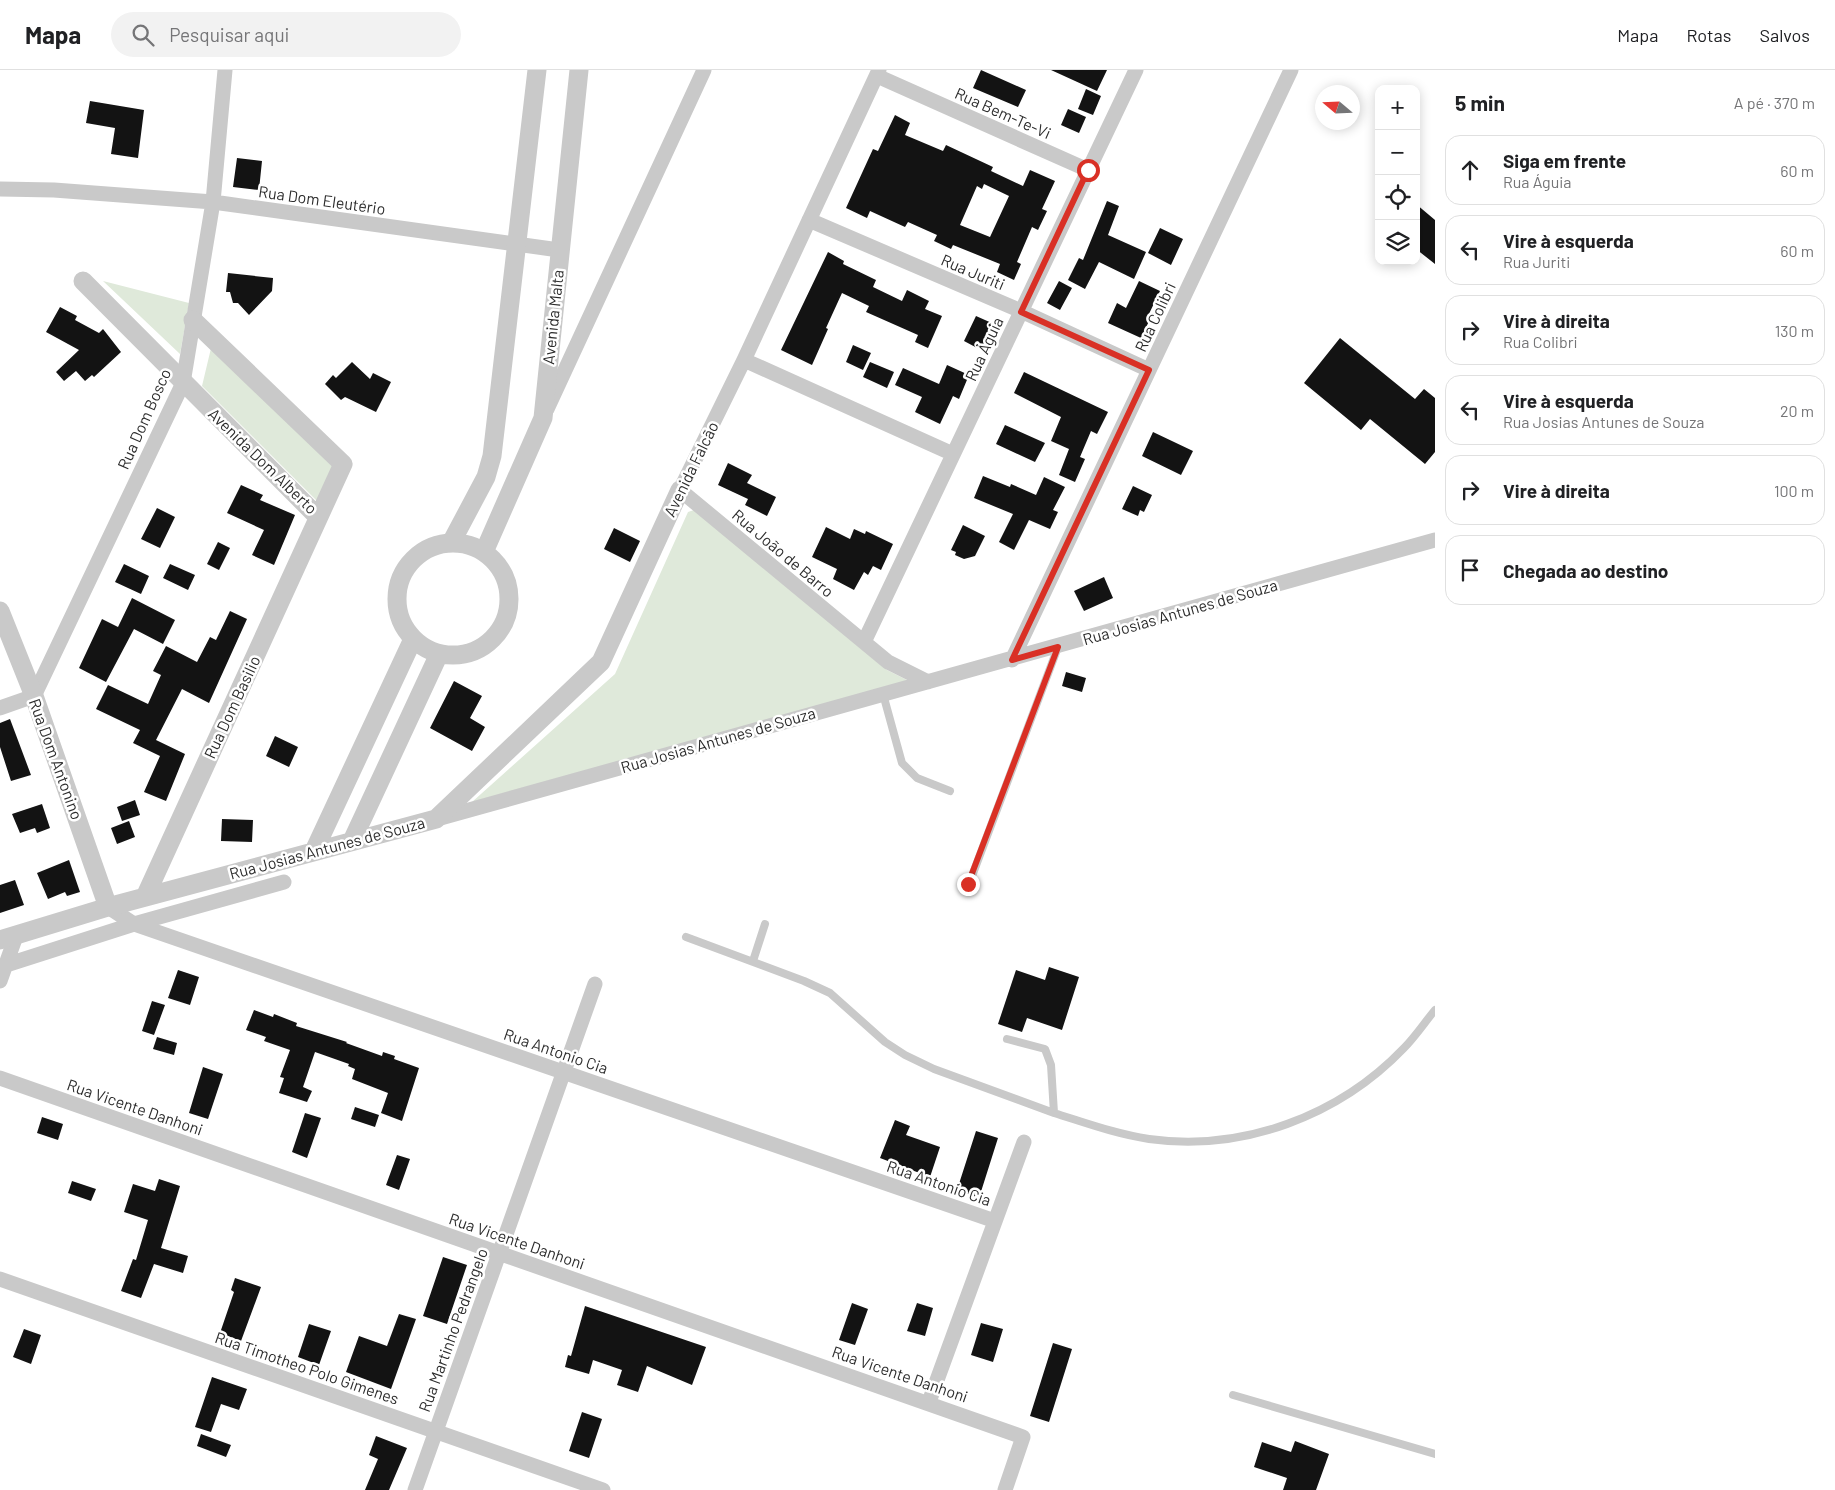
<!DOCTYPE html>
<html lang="pt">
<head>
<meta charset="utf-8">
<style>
  body { margin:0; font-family:Barlow,sans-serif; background:#f2f2f2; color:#202124 }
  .controls { position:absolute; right:15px; top:15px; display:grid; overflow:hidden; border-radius:10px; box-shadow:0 2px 12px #0003 }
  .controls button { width:45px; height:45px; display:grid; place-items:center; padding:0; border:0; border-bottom:1px solid #e0e0e0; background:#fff; color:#202124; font:25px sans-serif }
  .compass { position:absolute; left:1315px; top:15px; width:45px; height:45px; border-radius:50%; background:#fff; box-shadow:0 2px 12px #0003; rotate:289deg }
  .stop { position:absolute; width:15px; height:15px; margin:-11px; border:4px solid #d93025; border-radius:50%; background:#fff }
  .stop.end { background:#d93025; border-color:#fff; box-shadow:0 1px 5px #0008 }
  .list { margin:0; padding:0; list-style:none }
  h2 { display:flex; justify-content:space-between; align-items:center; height:65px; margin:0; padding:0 20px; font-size:21px }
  h2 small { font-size:16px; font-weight:400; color:#757577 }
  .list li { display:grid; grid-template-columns:32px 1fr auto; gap:15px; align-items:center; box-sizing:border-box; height:70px; margin:0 10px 10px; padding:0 10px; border:1px solid #e0e0e0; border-radius:15px }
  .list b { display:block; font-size:19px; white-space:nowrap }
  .list p { margin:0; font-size:16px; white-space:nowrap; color:#757577 }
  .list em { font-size:16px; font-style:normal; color:#757577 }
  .icon { flex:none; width:28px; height:28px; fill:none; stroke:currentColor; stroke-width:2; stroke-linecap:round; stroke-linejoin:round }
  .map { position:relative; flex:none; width:1435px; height:1420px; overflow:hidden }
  header { display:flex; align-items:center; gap:30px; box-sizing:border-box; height:70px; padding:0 25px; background:#fff; border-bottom:1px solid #e0e0e0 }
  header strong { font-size:24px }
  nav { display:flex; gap:28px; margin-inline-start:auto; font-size:18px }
  .search { width:350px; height:45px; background:#f2f2f2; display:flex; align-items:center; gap:12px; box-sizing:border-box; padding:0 18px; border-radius:28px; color:#757577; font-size:19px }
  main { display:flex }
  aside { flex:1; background:#fff }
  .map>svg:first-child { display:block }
  .green { fill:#dfe9da }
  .building { fill:#131313; fill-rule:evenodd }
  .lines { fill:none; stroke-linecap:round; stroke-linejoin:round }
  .service { stroke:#c9c9c9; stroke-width:8 }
  .minor { stroke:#c9c9c9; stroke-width:15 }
  .tertiary { stroke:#c9c9c9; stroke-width:19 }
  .route { stroke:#d93025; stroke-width:6 }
  .labels { text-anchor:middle; stroke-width:5; stroke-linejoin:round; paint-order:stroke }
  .street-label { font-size:16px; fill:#2c2c2c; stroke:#fff }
</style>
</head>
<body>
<header>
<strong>Mapa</strong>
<div class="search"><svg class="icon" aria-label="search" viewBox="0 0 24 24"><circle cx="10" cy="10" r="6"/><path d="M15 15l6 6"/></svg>Pesquisar aqui</div>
<nav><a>Mapa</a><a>Rotas</a><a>Salvos</a></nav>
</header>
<main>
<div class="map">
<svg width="1435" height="1420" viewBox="0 0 1435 1420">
  <rect width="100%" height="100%" fill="#fff"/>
  <path class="green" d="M103 211 189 233 180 284Z
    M212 274 335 394 317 431 202 316Z
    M694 440 887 600 909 611 472 732 615 604 688 442Z"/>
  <path class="building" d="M981 0 1026 20 1018 37 973 18Z
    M1051 0H1107L1097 21Z
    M1086 19 1101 26 1093 45 1078 39Z
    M90 31 144 40 138 88 111 84 115 58 86 53Z
    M1068 39 1086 47 1079 63 1061 55Z
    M895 45 910 53 905 65 943 81 946 75 993 97 991 101 1023 116 1030 100 1055 111 1042 139 1047 141 1038 160 1032 157 1017 192 1021 194 1014 210 997 202 1000 194 953 175 951 179 934 171 937 165 908 152 905 157 870 141 867 148 846 138 873 79 878 81ZM984 114 1009 126 990 167 960 155 977 116 982 119Z
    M237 88 262 91 259 120 233 117Z
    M1107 131 1119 136 1108 165 1146 182 1134 209 1099 192 1085 219 1068 210 1079 188 1083 190Z
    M1416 134 1435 150V194L1416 179Z
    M1160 158 1183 169 1171 195 1148 183Z
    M828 182 844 191 843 194 876 210 873 217 902 231 907 220 929 231 925 239 942 246 928 278 915 272 918 265 866 242 869 236 842 223 826 258 828 259 812 295 781 280Z
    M228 203 273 208 272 221 249 245 238 233H233L230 222H226Z
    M1059 211 1072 218 1060 240 1047 233Z
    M1139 211 1160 221 1147 248 1150 249 1141 268 1108 253 1117 233 1126 238Z
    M60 237 77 246 75 250 99 263 103 259 121 282 94 307 92 305 85 311 76 301 64 311 56 302 79 280 46 262Z
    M976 246 994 254 981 280 964 271Z
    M1340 268 1415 329 1424 319 1435 328V382L1425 394 1370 349 1361 360 1304 313Z
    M853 275 871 283 863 300 846 292Z
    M352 292 370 309 373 303 391 312 376 342 345 327 341 330 325 314 333 305 336 308Z
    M870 292 894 302 887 318 863 307Z
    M947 295 969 305 959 329 953 326 940 354 915 342 922 327 895 315 903 298 939 314Z
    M1024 302 1108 342 1097 364 1091 361 1080 387 1085 389 1075 412 1059 405 1069 379 1051 371 1061 347 1014 323Z
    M1005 355 1045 373 1035 392 996 374Z
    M1153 362 1193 381 1181 405 1142 386Z
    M728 393 752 405 747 413 776 427 767 446 745 435 748 429 718 415Z
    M983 406 1010 417 1011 414 1036 425 1044 407 1065 417 1053 440 1058 442 1050 459 1029 450 1014 480 999 472 1013 444 974 428Z
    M241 415 263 425 260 430 295 445 274 495 252 485 264 460 227 443Z
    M1133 416 1152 425 1144 442 1140 440 1138 446 1122 439Z
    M157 438 175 447 160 478 141 469Z
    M963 455 985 466 975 486 964 489 955 485 956 482 951 480Z
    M826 457 850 469 854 459 865 464 866 461 893 474 881 500 873 496 868 505 864 502 854 520 833 509 837 499 812 487Z
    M614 458 640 471 630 492 604 479Z
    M218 472 230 478 219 500 207 494Z
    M124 494 149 506 141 524 115 512Z
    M170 494 195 505 188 520 163 508Z
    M1104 507 1113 528 1084 541 1074 521Z
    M132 528 175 550 163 574 134 559 106 612 79 598 102 549 118 557Z
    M230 541 247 549 209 633 182 619 156 670 185 684 166 731 144 722 160 686 133 673 140 660 96 639 108 615 148 634 161 605 153 601 166 576 197 592 210 567 216 570Z
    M1066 602 1086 608 1082 622 1062 616Z
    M454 611 482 626 470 648 485 657 472 681 430 658Z
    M10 649 31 705 11 711 0 677V653Z
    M275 666 298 677 289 697 266 686Z
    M135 730 140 745 122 751 117 737Z
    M42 734 50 758 37 763 35 758 20 763 12 744Z
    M222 749 253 750 252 772 221 771Z
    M129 751 135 767 117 774 111 758Z
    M69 790 80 822 67 826 65 822 48 829 37 803Z
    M15 810 24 835 0 843V815Z
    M1049 897 1079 907 1062 960 1027 948 1022 962 998 954 1016 900 1045 910Z
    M178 900 199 907 190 935 168 928Z
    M152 931 165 935 154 965 142 961Z
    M254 940 273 947 274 944 297 953 296 956 347 972 346 973 382 986 383 982 395 986 394 989 419 998 402 1051 381 1043 388 1023 352 1009 355 999 348 996 349 994 315 982 303 1017 312 1021 307 1032 279 1023 284 1008 280 1007 290 980 264 971 266 967 246 960Z
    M157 967 177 973 174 985 153 979Z
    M203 997 223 1004 208 1049 189 1043Z
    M355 1037 379 1045 375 1057 351 1049Z
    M305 1043 321 1048 307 1088 292 1082Z
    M42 1047 63 1054 58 1070 37 1063Z
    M895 1050 910 1056 906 1065 940 1077 930 1107 880 1088Z
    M976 1061 998 1068 979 1128 957 1120Z
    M397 1085 410 1089 399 1120 386 1115Z
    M159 1109 180 1116 161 1178 188 1186 183 1203 154 1194 141 1228 121 1221 133 1189 136 1190 148 1150 124 1142 133 1114 155 1121Z
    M72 1111 96 1119 91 1131 68 1123Z
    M443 1187 467 1195 447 1254 423 1246Z
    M235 1208 261 1217 241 1271 220 1263 234 1222 231 1220Z
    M852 1233 868 1239 855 1275 839 1270Z
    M917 1233 933 1238 925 1266 907 1261Z
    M585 1236 706 1277 692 1315 647 1296 638 1322 617 1315 622 1300 593 1290 589 1304 565 1297 568 1285 571 1286Z
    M399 1244 416 1249 391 1319 346 1302 359 1266 387 1276Z
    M981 1253 1003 1259 993 1292 971 1285Z
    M309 1254 331 1261 319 1295 298 1287Z
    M24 1259 41 1265 31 1294 13 1287Z
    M1053 1273 1072 1279 1049 1352 1030 1346Z
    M212 1307 247 1319 239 1340 221 1334 211 1362 195 1357Z
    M582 1342 602 1349 589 1388 569 1381Z
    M201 1364 231 1375 226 1387 197 1376Z
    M376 1366 407 1378 389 1420H365L378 1389 369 1385Z
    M1295 1371 1329 1384 1316 1420H1283L1287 1408 1254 1397 1262 1372 1291 1382Z"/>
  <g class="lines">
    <path class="service" d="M883 624 902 693 917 708 950 721
      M969 814 1058 577
      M686 867 804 911 830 923 885 972 905 985 934 999 1054 1043
      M753 891 765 854
      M1007 969 1045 979 1051 995 1054 1043C1086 1053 1116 1064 1149 1069 1243 1082 1339 1046 1404 978 1415 967 1425 952 1435 940
      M1233 1325 1435 1384"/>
    <path class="minor" d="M879 0 744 290 680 420 888 592 928 612
      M877 6 1088 100
      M0 119 54 120 213 132 559 180
      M809 150 1021 241 1149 300
      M744 290 953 384
      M547 339 704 0
      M864 572 1136 0
      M1012 590 1291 0
      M0 638 34 626 183 313 213 132 225 0
      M437 749C770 655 1103 564 1435 470
      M108 837 134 854 995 1151
      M6 895 134 854 284 812
      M0 911 16 866
      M0 1008 1023 1367 1005 1420
      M0 1209 603 1420
      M929 1332 1024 1072
      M415 1420 595 914"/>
    <path class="tertiary" d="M83 211 318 447
      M397 529a56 56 0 1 1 112 0a56 56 0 1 1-112 0Z
      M451 473 486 407 492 386 537 0
      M484 482 543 348 579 0
      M0 541 34 626 108 837
      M352 771 439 584
      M314 781 413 569
      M145 827 343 394 193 250
      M0 870 108 837 436 749 601 592 680 420"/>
  </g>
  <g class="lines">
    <path class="route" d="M968 814 1058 577 1012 590 1149 300 1021 242 1088 100"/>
  </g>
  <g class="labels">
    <g class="street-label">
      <text transform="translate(1003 43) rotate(24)" y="6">Rua Bem-Te-Vi</text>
      <text transform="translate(322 130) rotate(8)" y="6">Rua Dom Eleutério</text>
      <text transform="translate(973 202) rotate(23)" y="6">Rua Juriti</text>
      <text transform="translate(553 247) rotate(-84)" y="6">Avenida Malta</text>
      <text transform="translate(1155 247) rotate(-65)" y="6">Rua Colibri</text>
      <text transform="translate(984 279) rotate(-65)" y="6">Rua Águia</text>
      <text transform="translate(144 349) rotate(-66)" y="6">Rua Dom Bosco</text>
      <text transform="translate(263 391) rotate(44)" y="6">Avenida Dom Alberto</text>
      <text transform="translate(691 399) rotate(-64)" y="6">Avenida Falcão</text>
      <text transform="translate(783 483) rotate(40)" y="6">Rua João de Barro</text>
      <text transform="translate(1180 542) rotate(-16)" y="6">Rua Josias Antunes de Souza</text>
      <text transform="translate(232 637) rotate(-65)" y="6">Rua Dom Basilio</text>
      <text transform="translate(718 670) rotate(-16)" y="6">Rua Josias Antunes de Souza</text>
      <text transform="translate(56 689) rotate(70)" y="6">Rua Dom Antonino</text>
      <text transform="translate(327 778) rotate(-15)" y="6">Rua Josias Antunes de Souza</text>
      <text transform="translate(556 981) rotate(19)" y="6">Rua Antonio Cia</text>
      <text transform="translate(135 1037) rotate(19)" y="6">Rua Vicente Danhoni</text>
      <text transform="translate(939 1113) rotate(19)" y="6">Rua Antonio Cia</text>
      <text transform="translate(517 1171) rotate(19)" y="6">Rua Vicente Danhoni</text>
      <text transform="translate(453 1260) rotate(-70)" y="6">Rua Martinho Pedrangelo</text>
      <text transform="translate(307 1298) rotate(19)" y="6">Rua Timotheo Polo Gimenes</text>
      <text transform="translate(900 1304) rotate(19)" y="6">Rua Vicente Danhoni</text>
    </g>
  </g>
</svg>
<div class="controls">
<button>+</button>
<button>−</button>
<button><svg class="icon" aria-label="locate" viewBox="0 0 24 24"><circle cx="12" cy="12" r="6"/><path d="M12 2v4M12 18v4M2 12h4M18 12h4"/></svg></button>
<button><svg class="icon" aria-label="layers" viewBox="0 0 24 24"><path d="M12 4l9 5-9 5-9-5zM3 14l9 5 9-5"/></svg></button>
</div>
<svg class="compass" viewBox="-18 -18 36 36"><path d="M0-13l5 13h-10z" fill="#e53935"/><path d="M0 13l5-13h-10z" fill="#757577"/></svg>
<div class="stop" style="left:1088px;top:100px"></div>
<div class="stop end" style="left:968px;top:814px"></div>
</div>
<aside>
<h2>5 min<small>A pé · 370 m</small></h2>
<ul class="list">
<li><svg class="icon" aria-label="ahead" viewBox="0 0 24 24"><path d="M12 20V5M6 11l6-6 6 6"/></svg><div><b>Siga em frente</b><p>Rua Águia</p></div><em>60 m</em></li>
<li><svg class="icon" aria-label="left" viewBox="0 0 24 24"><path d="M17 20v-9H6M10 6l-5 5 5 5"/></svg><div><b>Vire à esquerda</b><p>Rua Juriti</p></div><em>60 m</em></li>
<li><svg class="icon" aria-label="right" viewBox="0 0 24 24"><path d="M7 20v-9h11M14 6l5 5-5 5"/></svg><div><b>Vire à direita</b><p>Rua Colibri</p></div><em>130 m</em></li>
<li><svg class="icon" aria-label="left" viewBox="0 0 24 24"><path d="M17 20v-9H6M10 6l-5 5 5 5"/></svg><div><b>Vire à esquerda</b><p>Rua Josias Antunes de Souza</p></div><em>20 m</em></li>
<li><svg class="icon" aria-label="right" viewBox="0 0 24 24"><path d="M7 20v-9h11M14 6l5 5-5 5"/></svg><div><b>Vire à direita</b></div><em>100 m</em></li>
<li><svg class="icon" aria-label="arrive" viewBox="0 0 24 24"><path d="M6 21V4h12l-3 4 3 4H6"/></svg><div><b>Chegada ao destino</b></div></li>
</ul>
</aside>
</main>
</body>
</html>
